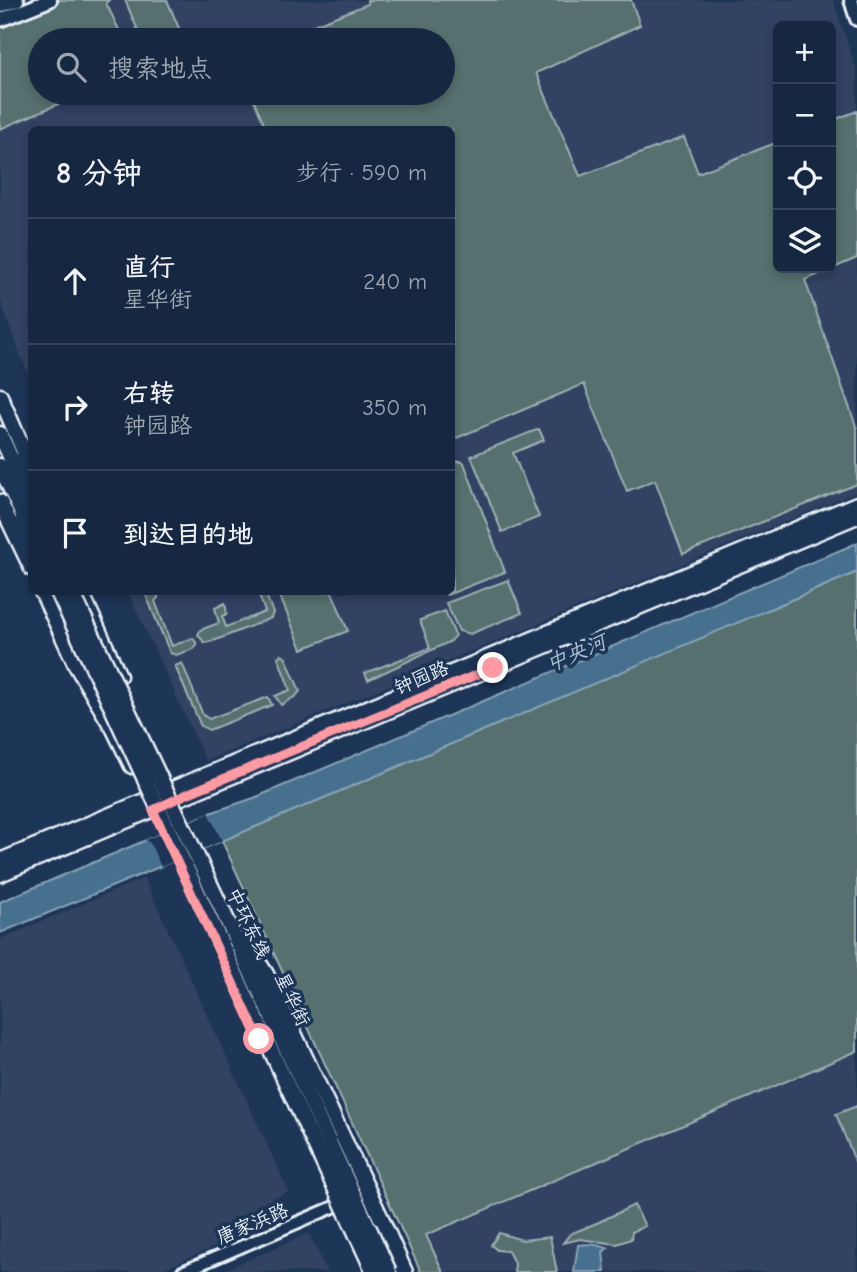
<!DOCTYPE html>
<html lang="zh">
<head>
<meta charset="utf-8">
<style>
  body { margin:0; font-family:"Comic Neue","LXGW WenKai TC",sans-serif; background:#23344c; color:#f1f3f6 }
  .controls { position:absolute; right:21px; top:21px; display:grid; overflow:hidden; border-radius:10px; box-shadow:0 4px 10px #0003 }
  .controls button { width:63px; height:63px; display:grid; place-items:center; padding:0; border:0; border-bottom:2px solid #35445a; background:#162841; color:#f1f3f6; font:35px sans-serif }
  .stop { position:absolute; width:21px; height:21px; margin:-16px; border:5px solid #ff9aa2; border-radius:50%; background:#fff }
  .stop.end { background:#ff9aa2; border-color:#fff; box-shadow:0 2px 7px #0008 }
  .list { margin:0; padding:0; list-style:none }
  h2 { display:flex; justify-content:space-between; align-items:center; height:91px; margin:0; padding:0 28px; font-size:30px }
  h2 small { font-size:23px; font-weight:400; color:#9ea6b1 }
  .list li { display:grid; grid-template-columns:46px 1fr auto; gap:21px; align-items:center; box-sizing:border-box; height:126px; padding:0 28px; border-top:2px solid #35445a }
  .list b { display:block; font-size:26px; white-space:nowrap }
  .list p { margin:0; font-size:23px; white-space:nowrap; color:#9ea6b1 }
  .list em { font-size:23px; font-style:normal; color:#9ea6b1 }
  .icon { flex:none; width:38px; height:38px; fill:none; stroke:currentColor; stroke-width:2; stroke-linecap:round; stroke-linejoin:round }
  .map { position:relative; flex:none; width:857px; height:1272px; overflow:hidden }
  .search { position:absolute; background:#162841; box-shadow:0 4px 10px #0003; left:28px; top:28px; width:427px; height:77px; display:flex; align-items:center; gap:18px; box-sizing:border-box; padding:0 24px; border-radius:38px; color:#9ea6b1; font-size:26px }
  .panel { position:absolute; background:#162841; box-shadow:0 4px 10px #0003; left:28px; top:126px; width:427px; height:469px; border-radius:10px }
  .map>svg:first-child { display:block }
  .built { fill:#334263; fill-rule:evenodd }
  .green { fill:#54706e; stroke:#9eb0b3; stroke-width:2 }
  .water { fill:#466f8e; stroke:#87a3b8; stroke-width:2 }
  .pier { fill:#1d3557 }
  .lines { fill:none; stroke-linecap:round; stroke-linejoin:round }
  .tertiary-casing { stroke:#e8f1f8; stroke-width:16 }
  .secondary-casing { stroke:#e8f1f8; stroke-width:18 }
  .primary-casing { stroke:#e8f1f8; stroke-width:19 }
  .trunk-casing { stroke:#e8f1f8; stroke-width:19 }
  .tertiary { stroke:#1d3557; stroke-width:10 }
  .secondary { stroke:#1d3557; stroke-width:12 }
  .primary { stroke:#1d3557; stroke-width:14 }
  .trunk { stroke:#1d3557; stroke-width:14 }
  .trunk-bridge-casing { stroke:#e8f1f8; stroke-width:19; stroke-linecap:butt }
  .trunk-bridge { stroke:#1d3557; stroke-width:14 }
  .route { stroke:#ff9aa2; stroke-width:9 }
  .labels { text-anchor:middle; stroke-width:7; stroke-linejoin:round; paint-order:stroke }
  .street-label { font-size:19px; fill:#e8f1f8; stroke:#1d3557 }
  .water-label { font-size:21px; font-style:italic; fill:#afc4d3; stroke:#1d3557 }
</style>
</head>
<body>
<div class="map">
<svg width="857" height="1272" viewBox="0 0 857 1272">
  <rect width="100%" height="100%" fill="#1d3557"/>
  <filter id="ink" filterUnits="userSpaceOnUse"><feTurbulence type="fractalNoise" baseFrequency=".0143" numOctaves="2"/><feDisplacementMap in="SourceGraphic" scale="14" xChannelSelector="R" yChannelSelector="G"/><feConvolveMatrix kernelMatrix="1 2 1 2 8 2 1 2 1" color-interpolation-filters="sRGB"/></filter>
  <g filter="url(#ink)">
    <path class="built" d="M98 0H833L857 71V492L206 761 128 592H452V130H32L31 381 16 344 0 299V41ZM778 26H831V268H778ZM40 40H443V93H40Z
      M144 878 289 1192 260 1204 243 1235 155 1272H0V939Z
      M857 1051V1272H443L425 1235Z
      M309 1233 327 1272H220Z"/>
    <path class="green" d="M60 0H109L106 3 124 40H40V93H84L0 129V26Z
      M125 0H167L184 40H142Z
      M367 0H631L640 25 536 73 580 176 684 137 698 173 778 142V268H831V121L857 111V258L805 280 857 429V484L683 554 655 480 627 491 584 384 452 440V130L266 129 251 93H443V40H275L368 4Z
      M539 429 544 440 513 453 539 517 502 532 471 456Z
      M460 461 464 463 505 572 447 595 445 592H452V463Z
      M857 572V1051L426 1235 443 1272H421L222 841Z
      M508 580 522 613 470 634 459 631 446 603Z
      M151 592 158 594V598L155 601 172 646 193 638 197 644 194 649 176 655 170 653 145 593Z
      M258 592H265L273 613 271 618 216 640 205 643 198 635 200 630 219 623 215 608 225 603 227 614 222 616 226 627 265 612Z
      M278 592H332L348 631 302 649Z
      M445 611 455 635 451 641 368 680 365 673 430 648 420 620Z
      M281 654 286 658 300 691 296 696 281 705 275 696 290 690 278 657Z
      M182 663 203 715 209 719 268 697 272 705 209 730 201 726 175 666Z
      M857 1106V1166L836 1114Z
      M634 1205 645 1226 632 1232 631 1239 617 1244 580 1239 563 1243 570 1234 599 1222Z
      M499 1233 522 1240 550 1237 557 1272H514L515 1265 508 1251 497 1250 491 1245Z"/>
    <path class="water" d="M857 543V572L222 841 0 933V902L210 813 254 798Z
      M592 1244 608 1248 603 1252 605 1272H574L578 1245Z"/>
    <path class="pier" d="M210 813V816L222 841 161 867 150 843 145 840Z"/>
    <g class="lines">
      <defs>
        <path id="tertiary" d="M182 1272 336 1206"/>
        <path id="secondary" d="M851 0 857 19
          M0 6 17 0
          M0 20 50 0"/>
        <path id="primary" d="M21 460 32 484
          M19 524 32 550
          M50 592 91 681
          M81 592 119 676
          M107 715 132 766
          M0 861 857 504
          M0 874 189 794 857 516
          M308 1078 357 1187"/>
        <path id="trunk" d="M0 396 32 470
          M0 434 32 505
          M0 466 32 535
          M0 502 32 569
          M42 592 77 667 111 725
          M381 1218 405 1272"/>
      </defs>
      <use href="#tertiary" class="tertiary-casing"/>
      <use href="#secondary" class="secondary-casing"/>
      <use href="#primary" class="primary-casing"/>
      <use href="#trunk" class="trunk-casing"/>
      <use href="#tertiary" class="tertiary"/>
      <use href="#secondary" class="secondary"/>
      <use href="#primary" class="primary"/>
      <use href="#trunk" class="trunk"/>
      <defs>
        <path id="trunk-bridge" d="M58 592 374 1272
          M72 592 219 903 389 1272
          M244 940 266 974 381 1218"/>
      </defs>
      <use href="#trunk-bridge" class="trunk-bridge-casing"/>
      <use href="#trunk-bridge" class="trunk-bridge"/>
    </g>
  </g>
  <g class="lines" filter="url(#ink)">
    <path class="route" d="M259 1039 153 810 189 793 493 668"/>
  </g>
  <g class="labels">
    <g class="street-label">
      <text transform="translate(421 677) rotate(-23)" y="7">钟园路</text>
      <text transform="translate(249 923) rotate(65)" y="7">中环东线</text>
      <text transform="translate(293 999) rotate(65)" y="7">星华街</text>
      <text transform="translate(252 1223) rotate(-23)" y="7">唐家浜路</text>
    </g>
    <g class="water-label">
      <text transform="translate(576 653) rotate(-23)" y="7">中央河</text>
    </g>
  </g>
</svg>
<div class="controls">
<button>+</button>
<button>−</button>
<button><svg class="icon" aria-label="locate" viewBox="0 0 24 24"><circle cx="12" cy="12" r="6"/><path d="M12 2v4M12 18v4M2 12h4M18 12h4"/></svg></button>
<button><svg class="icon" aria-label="layers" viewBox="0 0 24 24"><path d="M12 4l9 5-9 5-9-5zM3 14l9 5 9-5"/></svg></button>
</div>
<div class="stop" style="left:259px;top:1039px"></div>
<div class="stop end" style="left:493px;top:668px"></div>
<div class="search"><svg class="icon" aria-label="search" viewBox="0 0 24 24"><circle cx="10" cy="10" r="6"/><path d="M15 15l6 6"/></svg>搜索地点</div>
<section class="panel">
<h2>8 分钟<small>步行 · 590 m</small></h2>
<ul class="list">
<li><svg class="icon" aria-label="ahead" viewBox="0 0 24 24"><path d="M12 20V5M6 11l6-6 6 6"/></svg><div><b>直行</b><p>星华街</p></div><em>240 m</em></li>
<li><svg class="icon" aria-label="right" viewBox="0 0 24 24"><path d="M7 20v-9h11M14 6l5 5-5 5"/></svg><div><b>右转</b><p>钟园路</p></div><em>350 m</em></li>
<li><svg class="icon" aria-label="arrive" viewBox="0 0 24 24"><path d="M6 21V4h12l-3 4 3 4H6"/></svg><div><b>到达目的地</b></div></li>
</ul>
</section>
</div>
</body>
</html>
